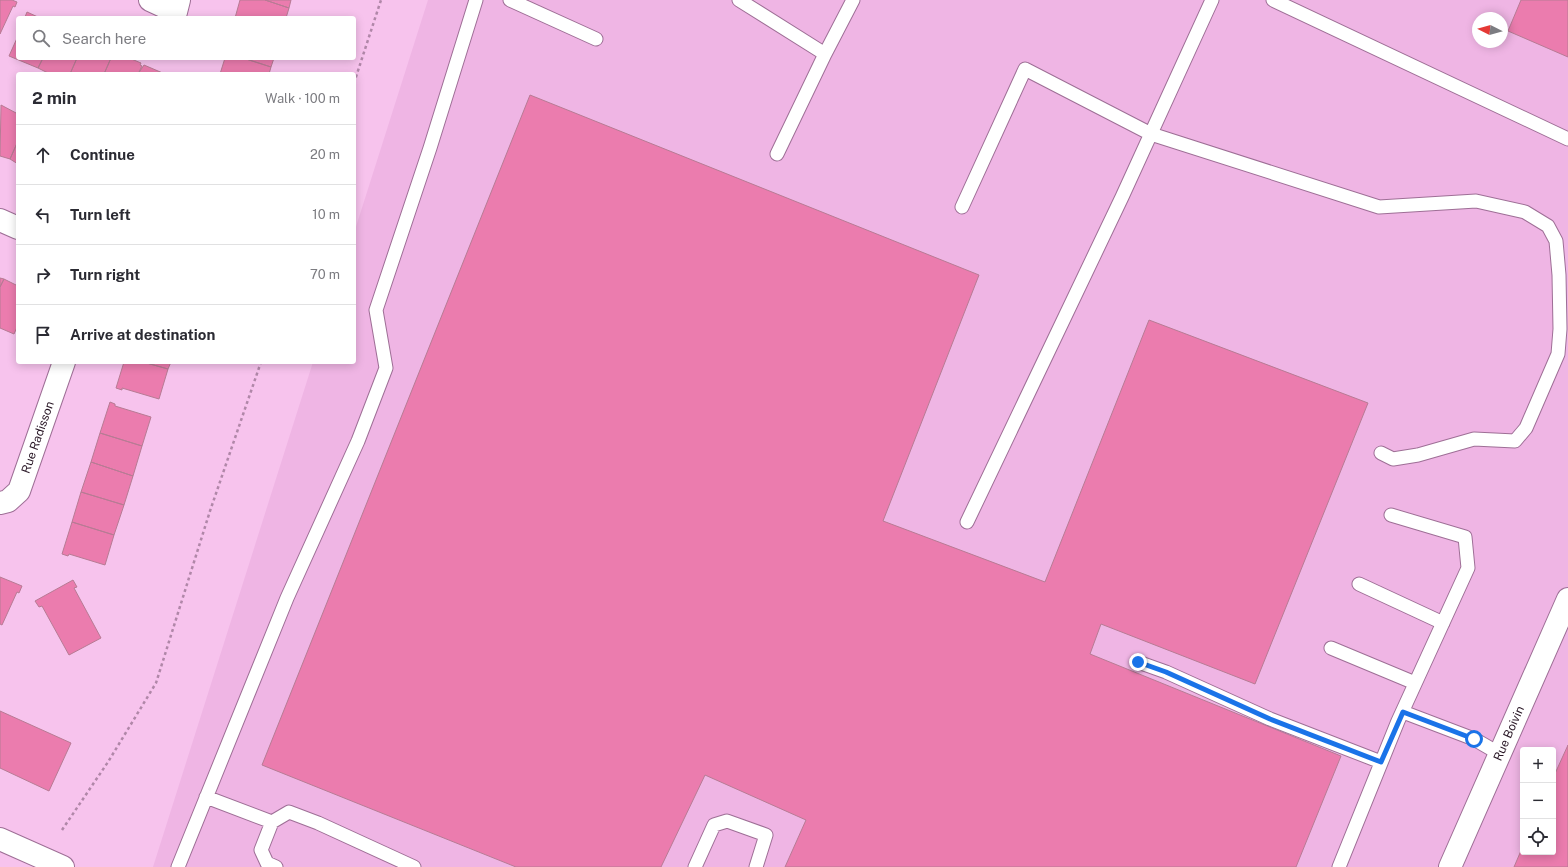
<!DOCTYPE html>
<html lang="en">
<head>
<meta charset="utf-8">
<style>
  body { margin:0; font-family:"Public Sans",sans-serif; background:#f7f7f7; color:#2b2b33 }
  .controls { position:absolute; right:12px; bottom:12px; display:grid; overflow:hidden; border-radius:4px; box-shadow:0 2px 10px #0003 }
  .controls button { width:36px; height:36px; display:grid; place-items:center; padding:0; border:0; border-bottom:1px solid #e1e1e2; background:#fff; color:#2b2b33; font:20px sans-serif }
  .compass { position:absolute; left:1472px; top:12px; width:36px; height:36px; border-radius:50%; background:#fff; box-shadow:0 2px 10px #0003; rotate:276deg }
  .stop { position:absolute; width:12px; height:12px; margin:-9px; border:3px solid #1a73e8; border-radius:50%; background:#fff }
  .stop.end { background:#1a73e8; border-color:#fff; box-shadow:0 1px 4px #0008 }
  .list { margin:0; padding:0; list-style:none }
  h2 { display:flex; justify-content:space-between; align-items:center; height:52px; margin:0; padding:0 16px; font-size:17px }
  h2 small { font-size:13px; font-weight:400; color:#7c7c81 }
  .list li { display:grid; grid-template-columns:26px 1fr auto; gap:12px; align-items:center; box-sizing:border-box; height:60px; padding:0 16px; border-top:1px solid #e1e1e2 }
  .list b { display:block; font-size:15px; white-space:nowrap }
  .list em { font-size:13px; font-style:normal; color:#7c7c81 }
  .icon { flex:none; width:22px; height:22px; fill:none; stroke:currentColor; stroke-width:2; stroke-linecap:round; stroke-linejoin:round }
  .map { position:relative; flex:none; width:1568px; height:867px; overflow:hidden }
  .search { position:absolute; background:#fff; box-shadow:0 2px 10px #0003; left:16px; top:16px; width:340px; height:44px; display:flex; align-items:center; gap:10px; box-sizing:border-box; padding:0 14px; border-radius:4px; color:#7c7c81; font-size:15px }
  .panel { position:absolute; background:#fff; box-shadow:0 2px 10px #0003; left:16px; top:72px; width:340px; height:292px; border-radius:4px }
  .map>svg:first-child { display:block }
  .built { fill:#efb5e4; fill-rule:evenodd }
  .building { fill:#eb7cae; stroke:#b77b94 }
  .lines { fill:none; stroke-linecap:round; stroke-linejoin:round }
  .service-casing { stroke:#9e6f96; stroke-width:15 }
  .minor-casing { stroke:#9e6f96; stroke-width:24 }
  .tertiary-casing { stroke:#9e6f96; stroke-width:24 }
  .path { stroke:#b087a8; stroke-width:2.5; stroke-dasharray:3 3; stroke-linecap:butt }
  .service { stroke:#fff; stroke-width:13 }
  .minor { stroke:#fff; stroke-width:22 }
  .tertiary { stroke:#fff; stroke-width:22 }
  .route { stroke:#1a73e8; stroke-width:5 }
  .labels { text-anchor:middle; stroke-width:3.5; stroke-linejoin:round; paint-order:stroke }
  .street-label { font-size:12px; fill:#281625; stroke:#fef3fc }
</style>
</head>
<body>
<div class="map">
<svg width="1568" height="867" viewBox="0 0 1568 867">
  <rect width="100%" height="100%" fill="#f7c3ed"/>
  <path class="built" d="M428 0H1568V867H153L313 362H354V233ZM1478 18H1502V42H1478ZM1523 750H1553V852H1523Z"/>
  <path class="building" d="M0 0H12L17 2 15 7 13 6 0 34Z
    M240 0H265L289 8 286 18H235Z
    M265 0H291L289 8Z
    M1521 0H1568V57L1508 31Z
    M27 12 40 18H26L25 17Z
    M18 36V58H43L38 68 9 56Z
    M43 58H77L70 74H50L38 68Z
    M77 58H111L104 74H70Z
    M111 58H129L141 63 140 65 142 66 138 74H104Z
    M225 58H243L271 67 269 74H220Z
    M243 58H274L271 67Z
    M144 65 165 74H138Z
    M530 95 979 275 883 521 1045 582 1149 320 1368 403 1255 684 1101 624 1090 654 1341 756 1296 867H785L806 820 705 775 661 867H516L262 765Z
    M1 105 18 114V141L10 159 0 156Z
    M18 141V164L10 159Z
    M0 278 4 279 0 287Z
    M4 279 18 286V325L14 334 0 328V287Z
    M124 362H143L168 369 159 399 122 388V390L116 388Z
    M143 362H171L168 369Z
    M110 402 115 404V406L151 417 142 446 100 433Z
    M100 433 142 446 133 476 91 462Z
    M91 462 133 476 124 505 81 492Z
    M81 492 124 505 114 535 72 522Z
    M72 522 114 535 105 565 69 554 68 556 62 554Z
    M0 577 22 586 19 593 17 592 2 625 0 624Z
    M73 580 77 587 74 588 101 638 69 655 42 606 39 607 35 601Z
    M0 711 71 743 49 791 0 768Z
    M1568 745V867H1514L1523 846V852H1553V778Z"/>
  <g class="lines">
    <defs>
      <path id="service" d="M510 0 596 39
        M739 0 825 54 777 154
        M1273 0 1568 139
        M825 54 853 0
        M962 207 1025 69 1151 134 1379 207 1476 201 1525 212 1548 226 1556 241 1559 275 1560 329 1558 354 1526 428 1515 441 1474 439 1418 455 1393 459 1381 453
        M967 522 1122 197 1212 0
        M1359 584 1443 623
        M1331 648 1415 683
        M1138 662 1166 672 1270 719 1381 762
        M1403 712 1474 739 1500 754
        M206 797 272 822 261 850 267 863 276 867
        M272 822 289 812 318 823 414 867
        M178 867 287 598 358 441 386 368 376 310 430 148 476 0
        M695 867 714 825 727 821 766 835 756 867
        M1339 867 1398 721 1468 568 1465 537 1391 515"/>
      <g id="minor">
        <path d="M150 0 176 12 179 0"/>
        <path d="M0 220 18 228"/>
        <path id="s1" d="M0 503 8 501 19 491 64 362"/>
        <path id="s2" d="M1450 867 1568 599"/>
      </g>
      <path id="tertiary" d="M0 839 63 867"/>
    </defs>
    <use href="#service" class="service-casing"/>
    <use href="#minor" class="minor-casing"/>
    <use href="#tertiary" class="tertiary-casing"/>
    <path class="path" d="M354 83 381 0
      M62 830 108 762 156 683 210 511 261 362"/>
    <use href="#service" class="service"/>
    <use href="#minor" class="minor"/>
    <use href="#tertiary" class="tertiary"/>
  </g>
  <g class="lines">
    <path class="route" d="M1138 662 1166 672 1270 719 1381 762 1403 712 1474 739"/>
  </g>
  <g class="labels">
    <g class="street-label">
      <text dy="4" stroke="none"><textPath href="#s1" startOffset="80">Rue Radisson</textPath></text>
      <text dy="4" stroke="none"><textPath href="#s2" startOffset="146">Rue Boivin</textPath></text>
    </g>
  </g>
</svg>
<div class="controls">
<button>+</button>
<button>−</button>
<button><svg class="icon" aria-label="locate" viewBox="0 0 24 24"><circle cx="12" cy="12" r="6"/><path d="M12 2v4M12 18v4M2 12h4M18 12h4"/></svg></button>
</div>
<svg class="compass" viewBox="-18 -18 36 36"><path d="M0-13l5 13h-10z" fill="#e53935"/><path d="M0 13l5-13h-10z" fill="#7c7c81"/></svg>
<div class="stop" style="left:1474px;top:739px"></div>
<div class="stop end" style="left:1138px;top:662px"></div>
<div class="search"><svg class="icon" aria-label="search" viewBox="0 0 24 24"><circle cx="10" cy="10" r="6"/><path d="M15 15l6 6"/></svg>Search here</div>
<section class="panel">
<h2>2 min<small>Walk · 100 m</small></h2>
<ul class="list">
<li><svg class="icon" aria-label="ahead" viewBox="0 0 24 24"><path d="M12 20V5M6 11l6-6 6 6"/></svg><div><b>Continue</b></div><em>20 m</em></li>
<li><svg class="icon" aria-label="left" viewBox="0 0 24 24"><path d="M17 20v-9H6M10 6l-5 5 5 5"/></svg><div><b>Turn left</b></div><em>10 m</em></li>
<li><svg class="icon" aria-label="right" viewBox="0 0 24 24"><path d="M7 20v-9h11M14 6l5 5-5 5"/></svg><div><b>Turn right</b></div><em>70 m</em></li>
<li><svg class="icon" aria-label="arrive" viewBox="0 0 24 24"><path d="M6 21V4h12l-3 4 3 4H6"/></svg><div><b>Arrive at destination</b></div></li>
</ul>
</section>
</div>
</body>
</html>
